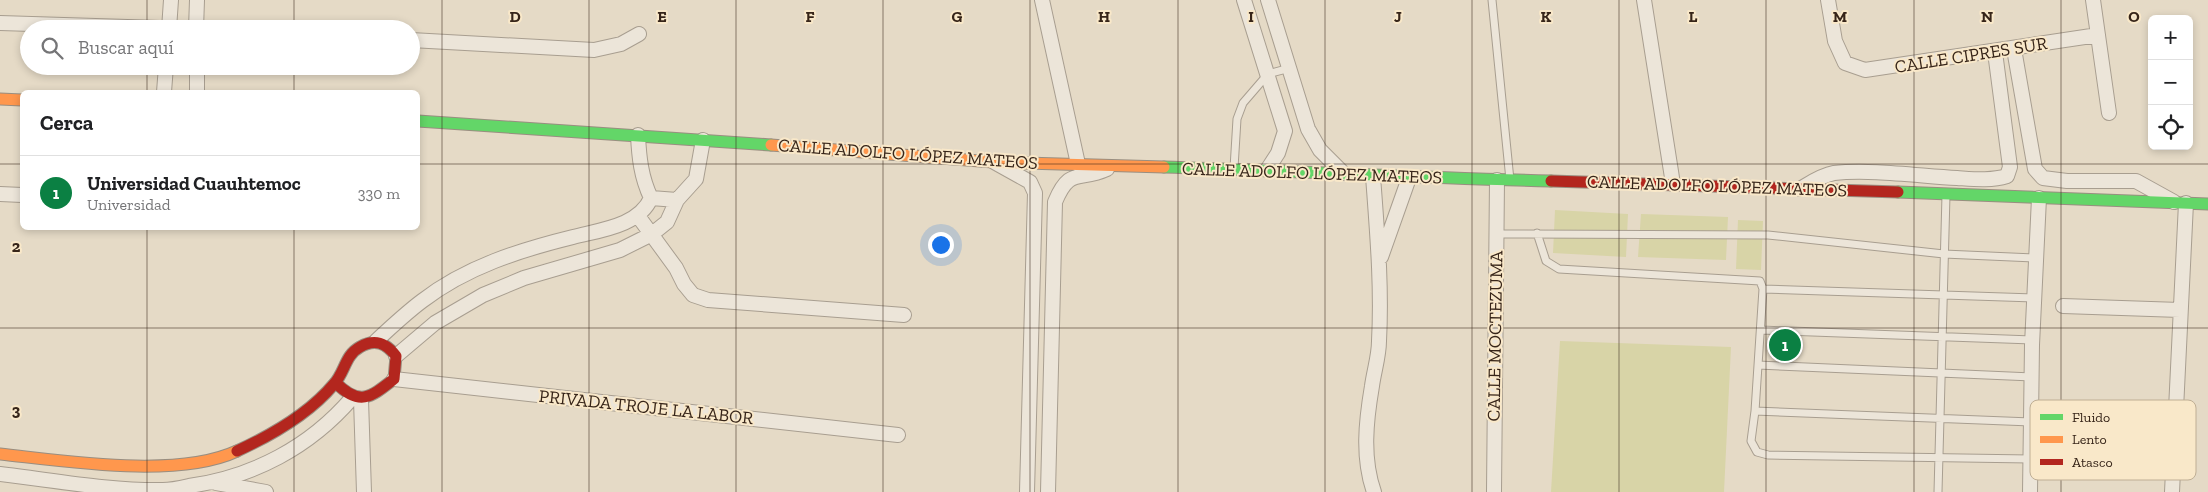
<!DOCTYPE html>
<html lang="es">
<head>
<meta charset="utf-8">
<style>
  body { margin:0; font-family:"Zilla Slab",serif; background:#f6f6f6; color:#202124 }
  .controls { position:absolute; right:15px; top:15px; display:grid; overflow:hidden; border-radius:8px; box-shadow:0 2px 8px #0003 }
  .controls button { width:45px; height:45px; display:grid; place-items:center; padding:0; border:0; border-bottom:1px solid #e0e0e0; background:#fff; color:#202124; font:25px sans-serif }
  .you { position:absolute; left:940px; top:244px; width:18px; height:18px; margin:-12px; border:4px solid #fff; border-radius:50%; background:#1a73e8; box-shadow:0 0 0 8px #1a73e833 }
  .badge { display:grid; place-items:center; width:32px; height:32px; border-radius:50%; background:#0b8043; color:#fff; font-size:16px; font-weight:700 }
  .pin { position:absolute; translate:-50% -50%; border:2px solid #fff; box-shadow:0 1px 5px #0006 }
  .list { margin:0; padding:0; list-style:none }
  h2 { display:flex; justify-content:space-between; align-items:center; height:65px; margin:0; padding:0 20px; font-size:21px }
  h2 small { font-size:16px; font-weight:400; color:#757577 }
  .list li { display:grid; grid-template-columns:32px 1fr auto; gap:15px; align-items:center; box-sizing:border-box; height:75px; padding:0 20px; border-top:1px solid #e0e0e0 }
  .list b { display:block; font-size:19px; white-space:nowrap }
  .list p { margin:0; font-size:16px; white-space:nowrap; color:#757577 }
  .list em { font-size:16px; font-style:normal; color:#757577 }
  .icon { flex:none; width:28px; height:28px; fill:none; stroke:currentColor; stroke-width:2; stroke-linecap:round; stroke-linejoin:round }
  .map { position:relative; flex:none; width:2208px; height:492px; overflow:hidden }
  .search { position:absolute; background:#fff; box-shadow:0 2px 8px #0003; left:20px; top:20px; width:400px; height:55px; display:flex; align-items:center; gap:12px; box-sizing:border-box; padding:0 18px; border-radius:28px; color:#757577; font-size:19px }
  .panel { position:absolute; background:#fff; box-shadow:0 2px 8px #0003; left:20px; top:90px; width:400px; height:140px; border-radius:8px }
  .map>svg:first-child { display:block }
  .green { fill:#d8d4a7 }
  .lines { fill:none; stroke-linecap:round; stroke-linejoin:round }
  .lane-casing { stroke:#a89e90; stroke-width:9 }
  .street-casing { stroke:#a89e90; stroke-width:16 }
  .fast-casing { stroke:#998e80; stroke-width:13 }
  .slow-casing { stroke:#998e80; stroke-width:13 }
  .jam-casing { stroke:#998e80; stroke-width:13 }
  .lane { stroke:#ece5d9; stroke-width:7 }
  .street { stroke:#ece5d9; stroke-width:14 }
  .fast { stroke:#63d668; stroke-width:11 }
  .slow { stroke:#ff974d; stroke-width:11 }
  .jam { stroke:#b3261e; stroke-width:11 }
  .grid { fill:none; stroke:#372519; stroke-width:1; stroke-opacity:0.55 }
  .labels { text-anchor:middle; stroke-width:4; stroke-linejoin:round; paint-order:stroke }
  .street-label { font-size:18px; fill:#372519; stroke:#f9e8c9 }
  .key { fill:#f9e8c9; stroke:#bfae94; stroke-width:1 }
  .key-label { font-size:14px; fill:#372519 }
  .grid-label { font-size:16px; text-anchor:middle; font-weight:bold; fill:#372519; stroke:#f9e8c9; stroke-width:4; stroke-linejoin:round; paint-order:stroke }
</style>
</head>
<body>
<div class="map">
<svg width="2208" height="492" viewBox="0 0 2208 492">
  <rect width="100%" height="100%" fill="#e5dac6"/>
  <path class="green" d="M1555 210 1628 214 1626 257 1553 253Z
    M1641 214 1728 217 1726 260 1638 257Z
    M1738 220 1763 221 1761 270 1736 269Z
    M1560 341 1731 347 1724 492H1551Z"/>
  <g class="lines">
    <defs>
      <path id="lane" d="M1492 0 1510 180
        M1234 168 1237 119 1243 103 1268 74 1290 68
        M1537 233 1546 261 1559 269 1760 281 1763 289 1755 411 1751 441 1757 452 1768 455 2030 459
        M1496 234 1768 235 1944 254 2036 258
        M1763 289 2034 298
        M1761 330 2032 340
        M1758 365 2032 377
        M1755 411 2031 422
        M1938 492 1946 195"/>
      <path id="street" d="M1042 0 1078 164
        M1244 0 1285 131 1278 153 1267 170
        M1268 0 1308 129 1320 150 1343 173
        M1644 0 1673 184
        M1828 0 1835 41 1845 63 1865 70 2098 35
        M2093 0 2109 113
        M0 23 191 29
        M169 29 171 0
        M196 29 197 0
        M411 40 594 50 621 44 639 34
        M2014 49 2035 169 2043 178 2067 181H2136L2174 202
        M197 66V92
        M164 92 166 66
        M638 135C639 157 641 177 651 198L677 200 696 179 703 140
        M994 162 1030 182 1035 193 1027 492
        M1373 176C1377 231 1382 286 1379 341 1379 356 1374 371 1372 386 1366 421 1362 458 1374 492
        M1800 189C1810 183 1822 175 1834 173 1870 169 1920 176 1957 178 1973 179 1991 181 2007 176L2010 167 1995 52
        M0 194 22 195
        M638 216 676 268 684 284 693 295 708 300 904 315
        M1381 257 1409 178
        M2063 306 2180 310
        M376 341C391 327 406 313 422 301 466 267 520 250 573 237 600 230 639 226 651 198
        M396 356 435 323 483 295 524 278 620 250 652 234 667 222 677 200
        M394 379 898 435
        M361 400 364 492
        M2056 433 2174 439
        M0 474C52 480 111 491 163 490 171 490 180 488 189 486 253 477 310 447 352 398
        M216 483 266 492
        M1048 492 1055 202C1070 166 1079 182 1107 169
        M1494 492 1497 180
        M2030 492 2032 345 2039 198
        M2172 492 2186 203"/>
      <path id="fast" d="M418 121 771 145
        M1164 167C1293 171 1422 178 1551 181
        M1898 192 2208 204"/>
      <path id="slow" d="M0 99 22 100
        M771 145 993 162 1164 167
        M0 454C65 461 177 479 237 451"/>
      <path id="jam" d="M1551 181 1898 192
        M237 451C272 435 309 414 334 384 345 372 345 355 360 347 375 338 386 343 396 356L394 379C371 397 360 407 336 383"/>
    </defs>
    <use href="#lane" class="lane-casing"/>
    <use href="#street" class="street-casing"/>
    <use href="#fast" class="fast-casing"/>
    <use href="#slow" class="slow-casing"/>
    <use href="#jam" class="jam-casing"/>
    <use href="#lane" class="lane"/>
    <use href="#street" class="street"/>
    <use href="#fast" class="fast"/>
    <use href="#slow" class="slow"/>
    <use href="#jam" class="jam"/>
  </g>
  <path class="grid" d="M147 0V29M294 0V29M442 0V492M589 0V492M736 0V492M883 0V492M1030 0V492M1178 0V492M1325 0V492M1472 0V492M1619 0V492M1766 0V492M1914 0V492M2061 0V492M147 66V92M294 66V92M0 164H22M418 164H2208M147 228V492M294 228V492M0 328H2208"/>
  <g class="labels">
    <g class="street-label">
      <text transform="translate(1971 55) rotate(-9)" y="6">CALLE CIPRES SUR</text>
      <text transform="translate(908 154) rotate(4)" y="6">CALLE ADOLFO LÓPEZ MATEOS</text>
      <text transform="translate(1312 173) rotate(2)" y="6">CALLE ADOLFO LÓPEZ MATEOS</text>
      <text transform="translate(1717 186) rotate(2)" y="6">CALLE ADOLFO LÓPEZ MATEOS</text>
      <text transform="translate(1495 336) rotate(-89)" y="6">CALLE MOCTEZUMA</text>
      <text transform="translate(646 407) rotate(6)" y="6">PRIVADA TROJE LA LABOR</text>
    </g>
  </g>
  <rect x="2030" y="400" width="166" height="80" rx="8" class="key"/>
  <rect x="2040" y="414" width="23" height="6" fill="#63d668"/>
  <rect x="2040" y="436" width="23" height="7" fill="#ff974d"/>
  <rect x="2040" y="459" width="23" height="6" fill="#b3261e"/>
  <g class="key-label">
    <text x="2072" y="422">Fluido</text>
    <text x="2072" y="444">Lento</text>
    <text x="2072" y="467">Atasco</text>
  </g>
  <g class="grid-label">
    <text x="515" y="22">D</text>
    <text x="662" y="22">E</text>
    <text x="810" y="22">F</text>
    <text x="957" y="22">G</text>
    <text x="1104" y="22">H</text>
    <text x="1251" y="22">I</text>
    <text x="1398" y="22">J</text>
    <text x="1546" y="22">K</text>
    <text x="1693" y="22">L</text>
    <text x="1840" y="22">M</text>
    <text x="1987" y="22">N</text>
    <text x="2134" y="22">O</text>
    <text x="16" y="252">2</text>
    <text x="16" y="416">3</text>
  </g>
</svg>
<div class="controls">
<button>+</button>
<button>−</button>
<button><svg class="icon" aria-label="locate" viewBox="0 0 24 24"><circle cx="12" cy="12" r="6"/><path d="M12 2v4M12 18v4M2 12h4M18 12h4"/></svg></button>
</div>
<div class="you"></div>
<div class="pin badge" style="left:1785px;top:345px">1</div>
<div class="search"><svg class="icon" aria-label="search" viewBox="0 0 24 24"><circle cx="10" cy="10" r="6"/><path d="M15 15l6 6"/></svg>Buscar aquí</div>
<section class="panel">
<h2>Cerca<small></small></h2>
<ul class="list">
<li><span class="badge">1</span><div><b>Universidad Cuauhtemoc</b><p>Universidad</p></div><em>330 m</em></li>
</ul>
</section>
</div>
</body>
</html>
